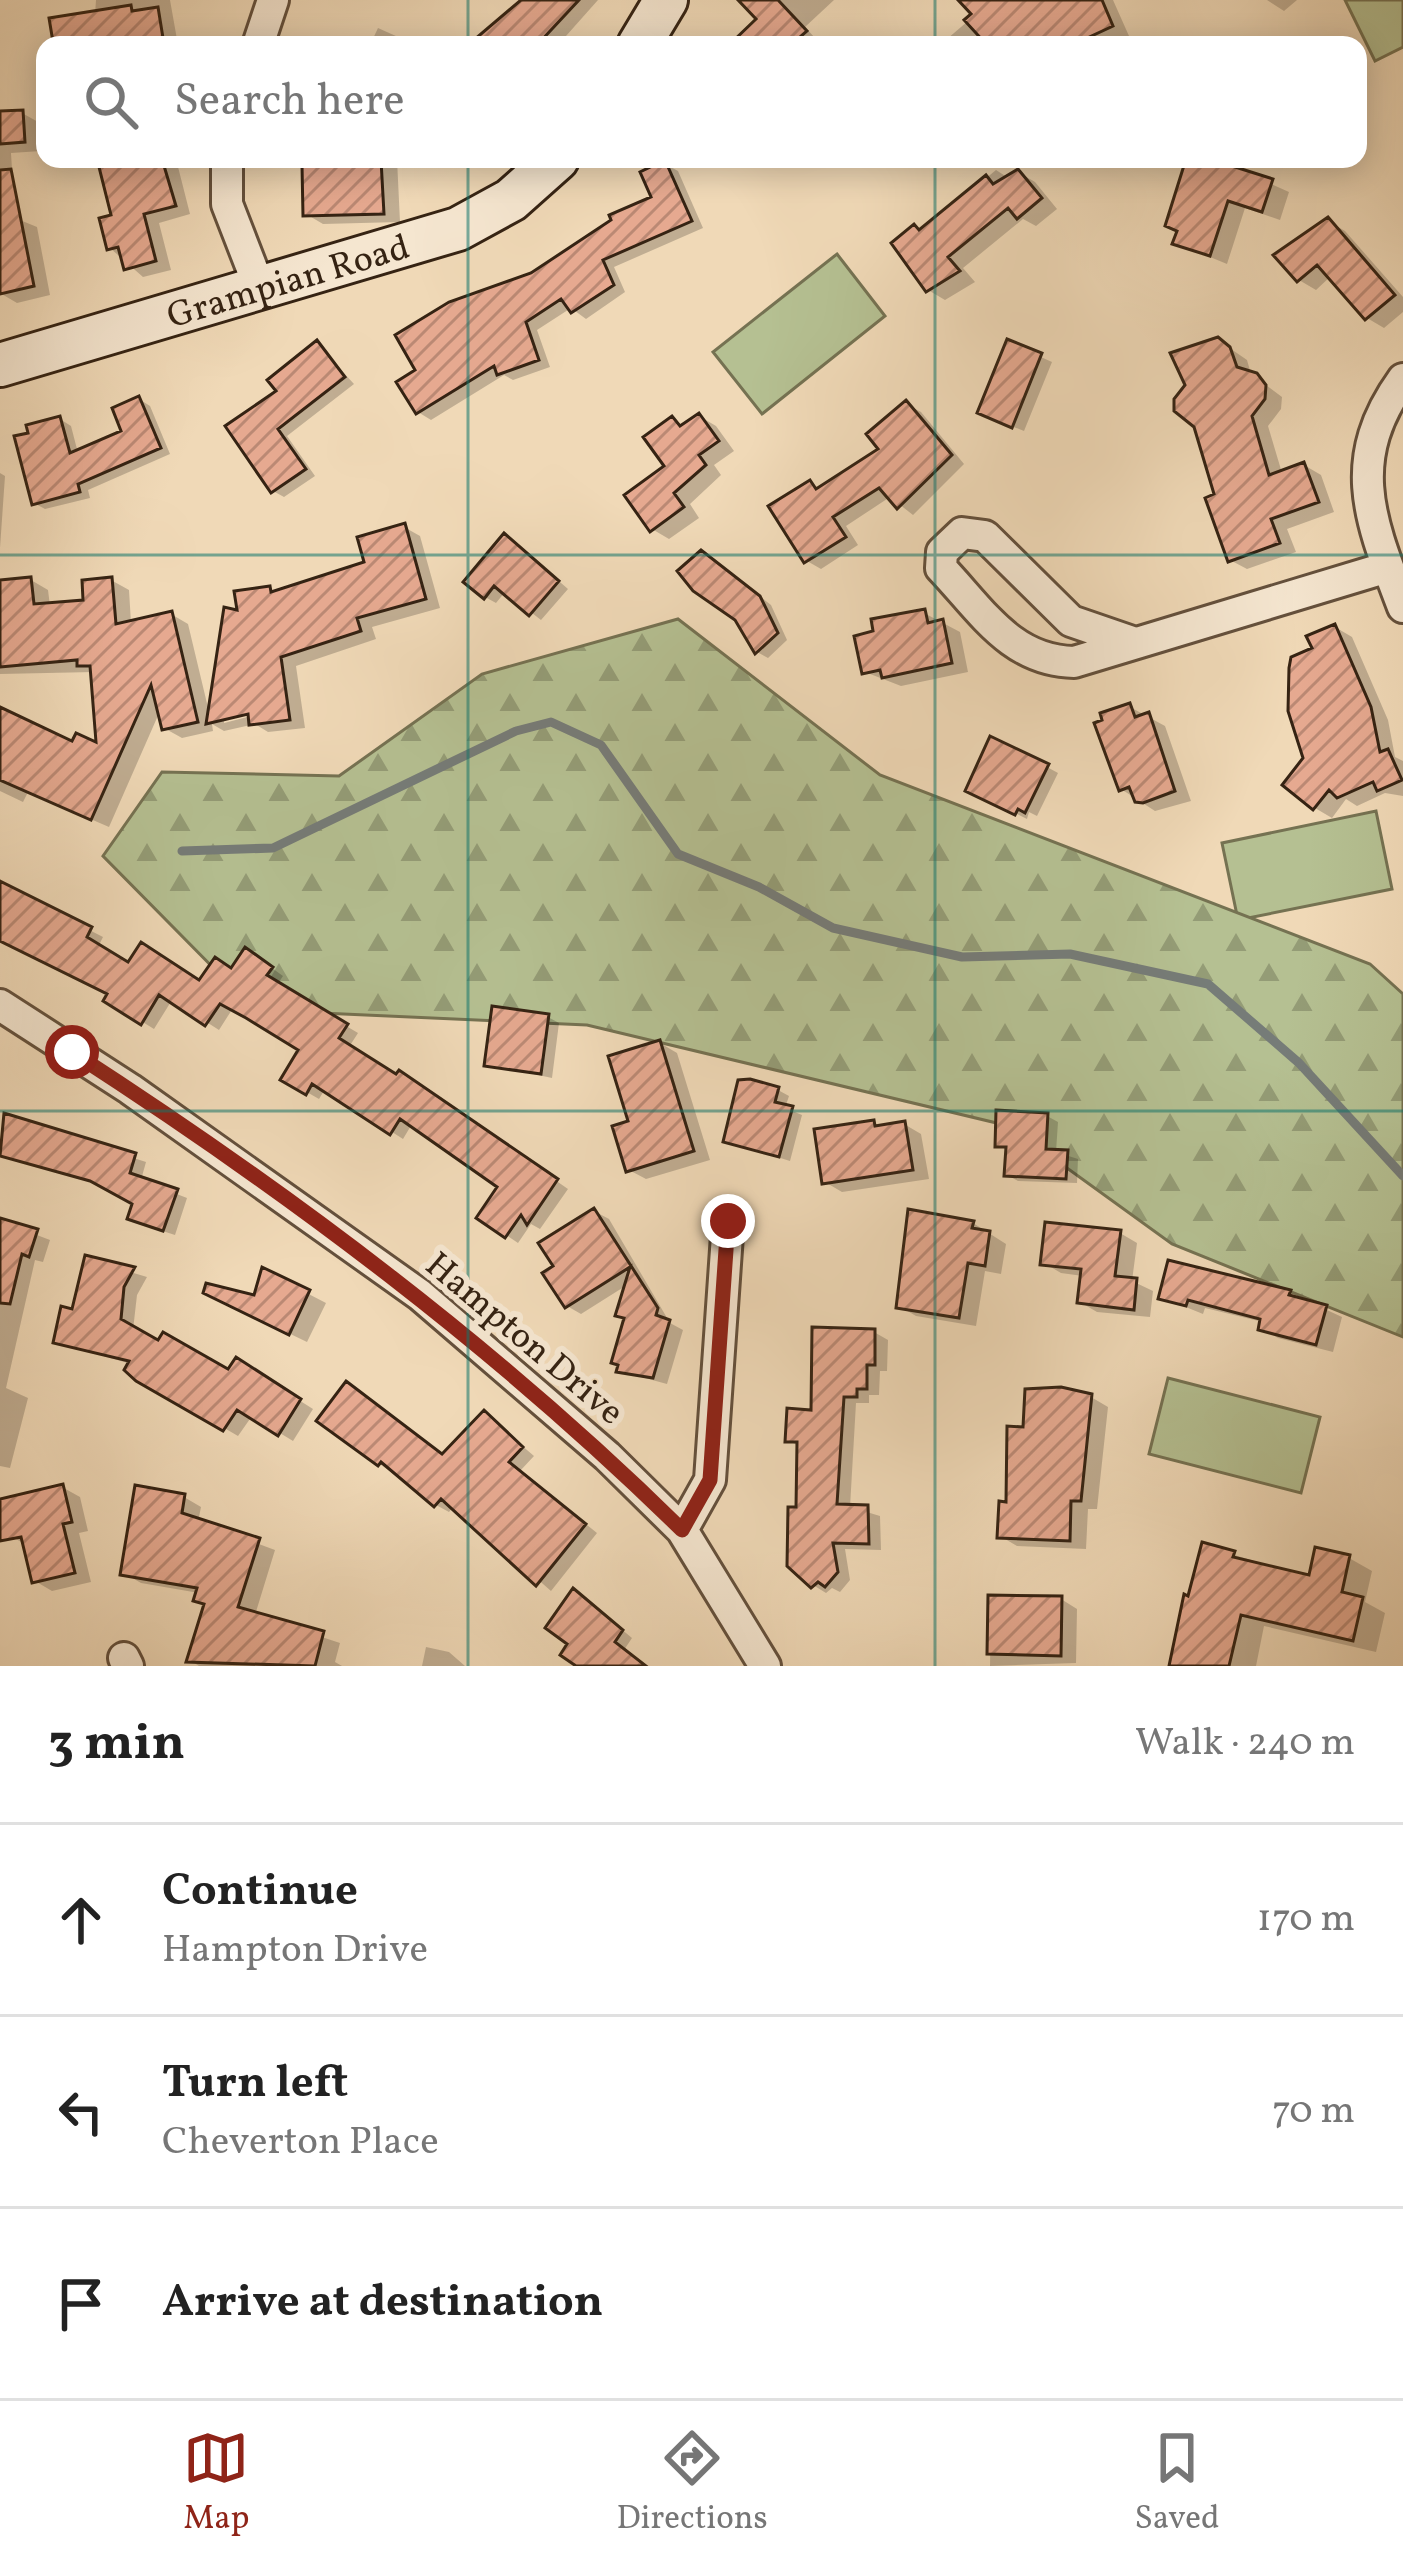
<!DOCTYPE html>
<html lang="en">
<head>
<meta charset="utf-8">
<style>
  body { margin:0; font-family:Vollkorn,serif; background:#f6f6f6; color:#222 }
  .stop { position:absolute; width:36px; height:36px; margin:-27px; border:9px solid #8f2418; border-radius:50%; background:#fff }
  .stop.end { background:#8f2418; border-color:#fff; box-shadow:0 3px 12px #0008 }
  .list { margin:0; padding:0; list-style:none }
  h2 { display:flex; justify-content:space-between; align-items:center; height:156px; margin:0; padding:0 48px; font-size:51px }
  h2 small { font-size:39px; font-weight:400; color:#767676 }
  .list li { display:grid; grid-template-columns:78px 1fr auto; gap:36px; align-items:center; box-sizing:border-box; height:192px; padding:0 48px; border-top:3px solid #e0e0e0 }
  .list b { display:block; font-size:45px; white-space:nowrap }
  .list p { margin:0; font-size:39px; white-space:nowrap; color:#767676 }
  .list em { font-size:39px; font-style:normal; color:#767676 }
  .icon { flex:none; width:66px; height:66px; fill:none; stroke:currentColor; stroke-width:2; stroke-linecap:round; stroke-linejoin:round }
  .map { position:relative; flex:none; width:1403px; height:1666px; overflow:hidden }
  .search { position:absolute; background:#fff; box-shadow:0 6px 30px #0003; left:36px; right:36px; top:36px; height:132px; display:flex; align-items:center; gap:30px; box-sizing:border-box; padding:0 42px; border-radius:24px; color:#767676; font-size:45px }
  .sheet { height:732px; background:#fff }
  nav { display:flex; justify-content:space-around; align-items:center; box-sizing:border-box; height:168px; border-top:3px solid #e0e0e0; background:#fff; font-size:33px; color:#767676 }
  nav a { display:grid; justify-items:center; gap:6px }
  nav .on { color:#8f2418 }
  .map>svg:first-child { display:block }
  .green { fill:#b5c092; stroke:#757252; stroke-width:3 }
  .forest { fill:url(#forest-firs); stroke:#757252; stroke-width:3 }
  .shadow { fill:#0003; fill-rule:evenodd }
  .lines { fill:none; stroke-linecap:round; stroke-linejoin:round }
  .stream { stroke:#767c78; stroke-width:9 }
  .building { fill:url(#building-hatch); stroke:#352313; stroke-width:3 }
  .street-casing { stroke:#64503c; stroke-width:36 }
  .secondary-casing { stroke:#352313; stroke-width:48 }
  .street { stroke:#f5e6d0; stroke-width:30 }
  .secondary { stroke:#f5e6d0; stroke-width:42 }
  .route { stroke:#8f2418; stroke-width:15 }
  .grid { fill:none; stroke:#0f766e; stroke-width:3; stroke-opacity:0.55 }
  .labels { text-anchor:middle; stroke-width:12; stroke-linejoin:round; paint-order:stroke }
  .street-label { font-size:36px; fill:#352313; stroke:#f5e6d0 }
</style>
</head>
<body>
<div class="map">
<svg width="1403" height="1666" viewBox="0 0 1403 1666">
  <defs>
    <pattern id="forest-firs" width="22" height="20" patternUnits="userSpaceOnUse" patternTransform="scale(3)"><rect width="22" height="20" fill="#b5c092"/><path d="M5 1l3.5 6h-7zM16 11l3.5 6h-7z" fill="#949c76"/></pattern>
    <pattern id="building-hatch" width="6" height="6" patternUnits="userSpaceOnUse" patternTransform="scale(3)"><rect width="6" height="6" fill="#e6a990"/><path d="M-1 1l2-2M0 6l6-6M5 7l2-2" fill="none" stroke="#bb8974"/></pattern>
  </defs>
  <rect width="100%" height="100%" fill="#f0d9b7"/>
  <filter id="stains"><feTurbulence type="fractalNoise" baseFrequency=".00167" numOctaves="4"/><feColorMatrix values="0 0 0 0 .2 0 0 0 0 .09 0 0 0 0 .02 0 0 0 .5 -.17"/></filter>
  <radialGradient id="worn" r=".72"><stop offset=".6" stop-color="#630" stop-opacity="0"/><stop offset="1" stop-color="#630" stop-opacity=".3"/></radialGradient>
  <path class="green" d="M1345 0H1403V47L1375 61Z
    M837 254 885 316 762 414 713 352Z
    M1376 811 1392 889 1238 920 1222 843Z
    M1168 1378 1320 1417 1301 1493 1149 1454Z"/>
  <path class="forest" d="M678 619 880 775 1370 964 1403 994V1337L1172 1244 1009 1126 587 1025 255 1010 103 856 162 772 339 776 482 674Z"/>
  <path class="shadow" d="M96 0H170L178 45H64L56 40 95 14Z
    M527 0H598L558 45H480Z
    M757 0H834L805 27 815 38 808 45H734L761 19Z
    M962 0H1027L1067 45H940L975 15Z
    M1060 0H1113L1133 45H1080Z
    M1267 0H1297L1284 11Z
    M378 28 416 45H370Z
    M22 113 40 123 41 151 11 153 15 218 37 227 50 295 17 303 0 293V114Z
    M91 159H176L190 214 159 223 171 270 143 277 110 248 115 217 103 172Z
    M319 159H397L400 222 323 224 306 214Z
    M1121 159H1144L1135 167Z
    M1202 159H1215L1289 192 1280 220 1245 208 1227 264 1176 243Z
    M665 164 678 171 703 228 614 267 625 292 586 319 571 308 537 330 550 367 513 380 504 375 431 420 418 412 533 276 655 198Z
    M996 170 1010 179 1018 172 1035 182 1057 209 1036 226 1023 219 963 268 975 282 945 300 928 290 921 232Z
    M1328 221 1345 231 1403 297V312L1384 328 1367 318 1331 276 1316 290 1299 280Z
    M1218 340 1247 360 1251 374 1282 397 1281 409 1268 426 1282 473 1304 465 1321 475 1334 512 1287 529 1296 552 1247 569 1230 560 1218 496Z
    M1009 343 1052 362 1024 431 991 418Z
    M317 344 354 384 287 436 315 476 284 497 273 491 280 391Z
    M139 399 150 406 170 454 88 490 90 498 45 509 34 503 60 419 71 426 78 453 125 432Z
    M906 404 921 412 964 464 913 515 890 497 846 526 858 545 821 569 807 561 810 483 821 489 883 450Z
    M699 416 716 426 734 451 714 465 721 475 690 504 699 518 669 539 652 529 673 420 685 427Z
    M0 473 5 476 0 548Z
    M404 527 420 536 440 608 372 627 376 639 296 666 305 728 268 732 255 724 224 731 212 724 213 731 182 738 164 728 160 711 109 827 28 792 23 802 0 791V710L74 745 100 747 94 672 0 674V583L31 580 48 590 50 606 86 603 111 580 129 590 131 623 171 614 188 624 210 716 241 614 269 589 277 593 368 564ZM262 708 263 713 224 723V717Z
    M515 543 568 589 541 620 505 592 496 603 485 597Z
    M713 560 771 605 787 640 768 658 757 652 737 618Z
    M924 613 960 632 968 672 901 686 865 672Z
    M1335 627 1352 637 1388 720 1395 757 1403 761V796L1385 793 1357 806 1346 799 1332 818 1315 808 1306 759 1315 650Z
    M1130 707 1165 726 1191 801 1155 811 1121 789Z
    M1047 767 1058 773 1037 816 1029 812 1027 819 980 796Z
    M7 888 103 937 98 947 129 966 201 984 258 958 283 976 277 985 358 1033 349 1047 412 1081 568 1189 540 1229 531 1224 518 1243 480 1217 501 1186 412 1124 403 1139 325 1089 319 1099 284 1079 302 1049 233 1008 219 1030 172 1000 154 1029 107 1000 111 994 0 939V902Z
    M548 1017 559 1023 552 1078 487 1064Z
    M660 1043 677 1053 710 1160 646 1179 629 1170 632 1123Z
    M778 1090 789 1096 785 1108 802 1115 790 1161 726 1141Z
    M1047 1116 1058 1122 1056 1152 1078 1159 1077 1183 1018 1181 1007 1175 1009 1151 998 1145Z
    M6 1117 146 1162 141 1180 187 1198 175 1235 141 1224 136 1203 104 1186 0 1155Z
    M904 1124 921 1134 929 1179 842 1192 825 1182Z
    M594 1211 609 1219 670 1323 683 1330 667 1384 619 1371 627 1285 581 1314 567 1306 557 1267Z
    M0 1221 50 1240 43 1262 35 1260 6 1388 28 1398 10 1468 0 1466Z
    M973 1223 1006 1244 1001 1274 985 1271 976 1326 916 1316 899 1306Z
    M1120 1233 1137 1243 1132 1281 1153 1291 1150 1317 1097 1312 1080 1302 1083 1276 1061 1273 1044 1263Z
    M87 1259 147 1277 137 1295 133 1330 229 1373 237 1361 313 1409 293 1441 252 1416 238 1436 138 1378 131 1364 56 1342 74 1312Z
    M264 1271 326 1303 307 1342 224 1302 256 1298Z
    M1290 1293 1342 1317 1333 1352 1278 1338 1261 1328 1263 1322 1205 1308 1203 1314 1161 1297Z
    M874 1332 888 1340 887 1371H880L879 1395H869V1403H856L850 1507 880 1516 881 1550 845 1549 850 1580 840 1592 832 1588 826 1593 813 1585 799 1510 800 1447 788 1440Z
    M1091 1397 1108 1407 1097 1509H1088L1086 1549 1017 1546 1000 1536 1026 1430Z
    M485 1414 534 1456 520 1471 597 1533 551 1591 454 1506 449 1512 436 1505 321 1421 444 1456Z
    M62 1487 80 1497 88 1531 79 1533 91 1582 52 1591 35 1581 27 1545 12 1537Z
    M184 1497 201 1507 198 1522 275 1550 255 1615 340 1643 335 1662 342 1666H199L190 1660 207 1605 199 1593 141 1583 124 1573Z
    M1204 1546 1311 1578 1349 1558 1372 1571 1365 1602 1385 1613 1376 1652 1264 1626 1256 1666H1172Z
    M584 1598 632 1638 624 1650 644 1666H580L571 1643Z
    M991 1598 1061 1599 1077 1609 1076 1663 990 1666Z
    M426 1647 449 1652 465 1666H422Z"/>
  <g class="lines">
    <path class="stream" d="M182 851 273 848 516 731 551 722 601 745 678 854 759 887 833 928 962 957 1070 954 1208 984 1299 1063 1403 1176"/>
  </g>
  <path class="building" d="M521 0H579L537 45H468Z
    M738 0H778L807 31 791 45H729L756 19Z
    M958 0H1102L1113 26 1072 45H987L964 20 971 14Z
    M131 5 132 11 158 7 163 38 119 45 53 42 49 18Z
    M23 110 25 142 0 144V111Z
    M97 159H162L176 206 144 214 156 261 124 270 118 247 107 250 99 218 111 215Z
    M316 159 381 160 384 214 303 216 302 165 316 164Z
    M1186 159H1235L1232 166 1273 179 1262 212 1228 201 1210 256 1172 244 1177 231 1165 226Z
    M665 160 692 221 603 260 614 285 571 313 561 299 526 322 539 360 497 375 494 366 416 414 396 382 415 370 395 335 449 302 531 273 611 220 609 215 651 197 640 172Z
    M11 169 34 286 0 294V170Z
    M1018 169 1042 198 1017 219 1008 208 948 257 960 271 926 292 891 243 914 224 919 230 986 175 993 184Z
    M1328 217 1395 295 1365 320 1317 265 1297 282 1273 255Z
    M1218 337 1230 347 1237 367 1257 373 1266 385 1265 399 1252 416 1269 475 1304 462 1319 502 1271 519 1280 543 1228 562 1205 498 1214 494 1194 427 1174 411V399L1185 385 1170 353Z
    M1007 339 1042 353 1012 428 977 413Z
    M317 340 345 377 278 429 306 469 271 493 225 426 276 391 267 380Z
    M139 396 161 448 78 484 80 492 32 505 14 436 28 433 26 425 60 416 70 453 121 431 112 408Z
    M906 400 952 455 897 509 879 488 833 517 846 537 804 563 768 506 810 480 816 489 878 449 866 434Z
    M699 413 719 441 699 455 706 465 674 493 684 507 650 532 624 495 664 466 643 437 672 416 680 426Z
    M405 523 426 599 357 618 361 631 281 657 290 720 249 725 248 714 206 724 224 607 237 610 234 591 270 586 271 592 364 562 357 537Z
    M504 533 559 581 529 616 494 586 484 599 463 582Z
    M701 550 760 596 778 633 755 654 735 620 693 591 677 571Z
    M31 577 34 604 83 600 82 580 112 577 116 624 172 611 198 722 162 730 151 685 91 820 0 780V707L72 741 76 733 96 742 90 666H77V660L0 667V580Z
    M925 609 928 623 943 619 952 663 882 678 880 670 862 674 854 636 873 631 871 619Z
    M1335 624 1371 707 1380 752 1388 749 1402 780 1377 791 1373 782 1337 798 1329 790 1313 810 1282 785 1303 758 1288 711 1289 668 1291 657 1312 648 1306 636Z
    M1130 703 1135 717 1149 712 1175 791 1143 803 1135 802 1129 787 1119 791 1094 723 1102 720 1100 713Z
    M990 736 1049 764 1025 813 1018 809 1015 815 965 791Z
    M0 881 92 927 87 937 128 962 141 942 199 980 215 957 231 968 245 947 273 967 267 975 348 1024 339 1038 396 1074 399 1070 558 1179 527 1225 521 1215 505 1238 476 1218 497 1187 400 1119 390 1135 312 1084 306 1095 280 1080 298 1050 246 1018 220 1004 205 1026 159 995 141 1025 103 1001 107 994 0 941Z
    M492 1006 549 1014 541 1074 484 1066Z
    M660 1040 694 1151 626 1172 612 1126 628 1121 608 1056Z
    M750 1079 779 1087 775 1102 793 1106 779 1157 723 1142 738 1080Z
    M996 1110 1048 1113 1046 1149 1068 1150 1066 1179 1004 1176 1006 1147H995Z
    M4 1113 136 1153 130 1173 178 1189 163 1231 127 1219 132 1204 90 1181 0 1156Z
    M874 1120 875 1126 905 1121 913 1170 822 1184 814 1129Z
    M594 1208 658 1308 656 1315 670 1320 653 1378 616 1372 618 1365 611 1363 624 1318 615 1316 630 1267 565 1308 542 1273 553 1266 538 1243Z
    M908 1209 974 1221 972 1228 990 1231 985 1266 968 1263 959 1318 896 1308Z
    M0 1218 38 1229 29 1257 22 1254 10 1304 0 1303Z
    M1045 1222 1121 1230 1115 1276 1137 1278 1134 1310 1077 1303 1081 1269 1040 1265Z
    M85 1255 135 1267 124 1287 121 1319 158 1340 163 1332 228 1369 236 1357 301 1399 278 1436 237 1410 223 1431 136 1381 124 1370 129 1361 53 1343 61 1306 72 1309Z
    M1168 1260 1291 1290 1289 1295 1327 1305 1316 1345 1258 1330 1260 1319 1188 1300 1186 1306 1158 1299Z
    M262 1267 310 1290 289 1335 203 1293 206 1283 254 1295Z
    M812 1327 875 1329V1365H867V1389H857V1397H844L837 1504 868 1505 869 1544 833 1543 838 1572 825 1587 818 1582 811 1588 787 1566 788 1507H796L797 1442H785L787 1408 811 1410Z
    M346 1381 442 1454 484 1410 523 1447 509 1462 586 1524 536 1586 441 1499 434 1507 381 1462 378 1466 316 1421Z
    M1061 1387 1092 1394 1081 1501H1071L1070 1541 997 1538 999 1501 1006 1502 1007 1426 1023 1427 1025 1389Z
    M63 1484 72 1522 63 1524 75 1573 32 1583 21 1537 0 1541V1499Z
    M135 1485 185 1494 182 1513 260 1538 238 1607 324 1631 315 1666 186 1662 204 1604 193 1601 197 1588 120 1575Z
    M1202 1542 1235 1551 1233 1557 1309 1575 1315 1547 1350 1555 1342 1592 1363 1597 1353 1641 1241 1615 1229 1666H1169L1184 1594 1188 1596Z
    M573 1588 623 1630 615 1642 646 1666H576L560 1655 567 1644 545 1628Z
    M988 1595 1062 1596 1061 1656 987 1654Z"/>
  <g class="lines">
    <defs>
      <path id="street" d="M258 45 273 0
        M227 159V204L258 284
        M1403 379C1344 461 1370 520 1403 607
        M1135 643 1071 621 985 536 962 533 942 552 941 568C982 611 1011 661 1074 662L1388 567
        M0 1005 130 1089 420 1295 607 1456 682 1530 765 1666
        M682 1530 710 1480 728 1221
        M124 1658 128 1666"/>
      <g id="secondary">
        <path d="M639 45 666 0"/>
        <path id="s1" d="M0 365 458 229 511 200 557 159"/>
      </g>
    </defs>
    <use href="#street" class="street-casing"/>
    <use href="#secondary" class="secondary-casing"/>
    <use href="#street" class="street"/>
    <use href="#secondary" class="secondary"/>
  </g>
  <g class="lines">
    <path class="route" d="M72 1052C290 1193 497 1348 682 1530L710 1480 728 1221"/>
  </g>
  <path class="grid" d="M468 0V45M935 0V45M468 159V1666M935 159V1666M0 555H1403M0 1111H1403"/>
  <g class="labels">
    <g class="street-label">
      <text dy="13" stroke="none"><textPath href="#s1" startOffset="300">Grampian Road</textPath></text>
      <text transform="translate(526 1337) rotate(40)" y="13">Hampton Drive</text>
    </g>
  </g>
  <rect width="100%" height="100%" filter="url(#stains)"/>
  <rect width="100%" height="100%" fill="url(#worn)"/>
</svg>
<div class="stop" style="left:72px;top:1052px"></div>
<div class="stop end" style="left:728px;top:1221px"></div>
<div class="search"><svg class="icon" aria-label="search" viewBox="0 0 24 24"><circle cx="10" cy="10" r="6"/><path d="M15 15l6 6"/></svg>Search here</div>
</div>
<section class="sheet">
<h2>3 min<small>Walk · 240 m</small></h2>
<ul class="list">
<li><svg class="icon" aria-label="ahead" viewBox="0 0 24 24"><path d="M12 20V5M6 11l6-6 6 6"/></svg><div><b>Continue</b><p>Hampton Drive</p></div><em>170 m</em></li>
<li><svg class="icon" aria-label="left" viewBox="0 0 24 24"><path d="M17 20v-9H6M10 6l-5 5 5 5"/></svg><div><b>Turn left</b><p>Cheverton Place</p></div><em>70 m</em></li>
<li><svg class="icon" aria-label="arrive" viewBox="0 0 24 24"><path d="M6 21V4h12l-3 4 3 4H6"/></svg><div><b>Arrive at destination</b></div></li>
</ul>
</section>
<nav>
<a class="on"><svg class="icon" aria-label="map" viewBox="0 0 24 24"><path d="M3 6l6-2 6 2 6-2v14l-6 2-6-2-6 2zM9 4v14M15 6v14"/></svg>Map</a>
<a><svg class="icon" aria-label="directions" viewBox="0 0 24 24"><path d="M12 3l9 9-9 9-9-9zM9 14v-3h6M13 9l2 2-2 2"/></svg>Directions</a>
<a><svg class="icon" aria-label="saved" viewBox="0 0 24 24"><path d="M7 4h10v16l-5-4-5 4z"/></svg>Saved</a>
</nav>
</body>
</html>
